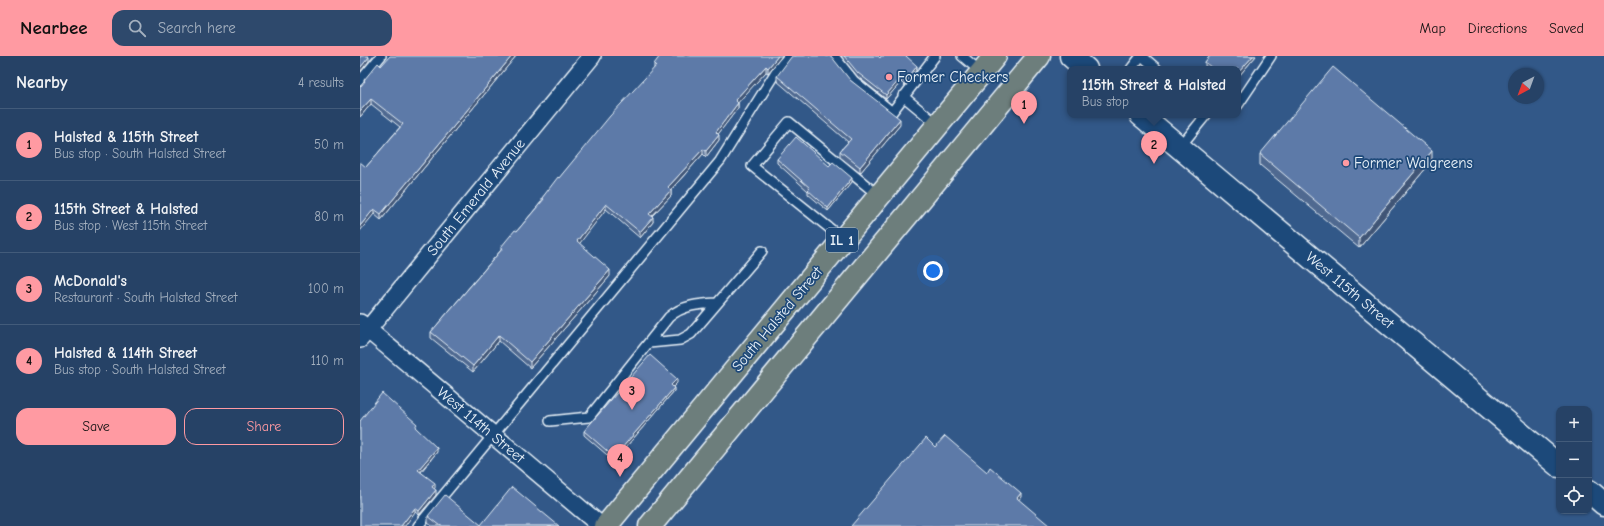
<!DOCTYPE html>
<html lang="en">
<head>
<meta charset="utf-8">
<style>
  body { margin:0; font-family:"Comic Neue",sans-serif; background:#2e496c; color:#f1f3f6 }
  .controls { position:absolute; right:12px; bottom:12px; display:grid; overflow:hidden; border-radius:8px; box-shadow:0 1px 3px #0004 }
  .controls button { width:36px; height:36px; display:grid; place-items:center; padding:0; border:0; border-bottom:1px solid #425b7a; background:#264266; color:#f1f3f6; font:20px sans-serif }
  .compass { position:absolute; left:1148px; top:12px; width:36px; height:36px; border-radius:50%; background:#264266; box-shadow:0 1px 3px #0004; rotate:221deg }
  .you { position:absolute; left:573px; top:215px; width:14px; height:14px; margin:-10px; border:3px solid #fff; border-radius:50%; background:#1a73e8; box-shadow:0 0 0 6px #1a73e833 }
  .badge { display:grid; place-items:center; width:26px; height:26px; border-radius:50%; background:#ff9aa2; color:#111; font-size:13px; font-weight:700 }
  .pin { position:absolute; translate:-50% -33px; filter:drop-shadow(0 1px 2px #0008) }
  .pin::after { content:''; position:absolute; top:21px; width:14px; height:12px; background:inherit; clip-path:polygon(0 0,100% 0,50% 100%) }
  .popup { position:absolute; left:707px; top:10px; width:174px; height:52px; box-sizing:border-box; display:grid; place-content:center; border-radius:8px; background:#264266; filter:drop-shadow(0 1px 3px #0005); font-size:13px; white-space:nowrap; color:#a4b0bf }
  .popup b { font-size:15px; color:#f1f3f6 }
  .popup::after { content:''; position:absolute; left:50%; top:100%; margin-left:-8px; border:8px solid transparent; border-top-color:#264266 }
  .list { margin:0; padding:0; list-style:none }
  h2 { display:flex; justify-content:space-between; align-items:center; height:52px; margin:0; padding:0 16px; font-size:17px }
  h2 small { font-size:13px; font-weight:400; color:#a4b0bf }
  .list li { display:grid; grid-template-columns:26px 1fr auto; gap:12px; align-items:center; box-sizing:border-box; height:72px; padding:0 16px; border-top:1px solid #425b7a }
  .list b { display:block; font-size:15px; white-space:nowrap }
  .list p { margin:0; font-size:13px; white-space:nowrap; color:#a4b0bf }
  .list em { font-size:13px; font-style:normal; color:#a4b0bf }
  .actions { display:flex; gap:8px; padding:12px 16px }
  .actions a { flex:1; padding:9px 0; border:1px solid #ff9aa2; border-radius:12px; text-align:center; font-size:14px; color:#ff9aa2 }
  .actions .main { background:#ff9aa2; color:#111 }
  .icon { flex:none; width:22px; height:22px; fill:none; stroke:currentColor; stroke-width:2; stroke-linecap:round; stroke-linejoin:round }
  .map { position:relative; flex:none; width:1244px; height:470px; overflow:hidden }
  header { display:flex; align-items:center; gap:24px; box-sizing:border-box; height:56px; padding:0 20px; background:#ff9aa2; color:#111 }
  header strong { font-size:19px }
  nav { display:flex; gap:22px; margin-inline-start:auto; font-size:14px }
  .search { width:280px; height:36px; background:#2e496c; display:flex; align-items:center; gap:10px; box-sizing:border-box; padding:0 14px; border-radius:12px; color:#a4b0bf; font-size:15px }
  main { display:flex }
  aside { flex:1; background:#264266 }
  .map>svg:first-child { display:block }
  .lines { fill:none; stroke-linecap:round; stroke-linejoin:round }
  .lane-casing { stroke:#e8f1f8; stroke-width:12 }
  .street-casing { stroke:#e8f1f8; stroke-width:20 }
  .secondary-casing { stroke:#e8f1f8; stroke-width:25 }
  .primary-casing { stroke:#e8f1f8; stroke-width:25 }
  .lane { stroke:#1f4a7a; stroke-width:9 }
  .street { stroke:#1f4a7a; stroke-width:17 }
  .secondary { stroke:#1f4a7a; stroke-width:22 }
  .primary { stroke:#6d7e7c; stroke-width:22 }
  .wall { fill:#506990; stroke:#e8f1f8 }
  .shaded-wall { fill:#415576; stroke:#e8f1f8 }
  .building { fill:#5d7aa8; stroke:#e8f1f8 }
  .poi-dot { fill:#ff9aa2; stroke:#1f4a7a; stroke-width:1.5 }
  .labels { text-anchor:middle; stroke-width:3.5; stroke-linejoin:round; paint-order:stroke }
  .shield { fill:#1f4a7a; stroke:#acbfd2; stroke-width:1 }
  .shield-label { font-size:14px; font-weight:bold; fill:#e8f1f8 }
  .poi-label { font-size:15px; fill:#e8f1f8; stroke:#1f4a7a; text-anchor:start }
  .street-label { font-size:15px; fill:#e8f1f8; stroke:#1f4a7a }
</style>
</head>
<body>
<header>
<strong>Nearbee</strong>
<div class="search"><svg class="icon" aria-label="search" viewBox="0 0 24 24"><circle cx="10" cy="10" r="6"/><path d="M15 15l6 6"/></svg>Search here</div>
<nav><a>Map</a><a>Directions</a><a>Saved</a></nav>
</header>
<main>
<aside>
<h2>Nearby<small>4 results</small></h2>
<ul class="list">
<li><span class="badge">1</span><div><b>Halsted &amp; 115th Street</b><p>Bus stop · South Halsted Street</p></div><em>50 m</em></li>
<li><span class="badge">2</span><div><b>115th Street &amp; Halsted</b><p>Bus stop · West 115th Street</p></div><em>80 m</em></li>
<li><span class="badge">3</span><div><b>McDonald's</b><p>Restaurant · South Halsted Street</p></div><em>100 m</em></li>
<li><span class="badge">4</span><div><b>Halsted &amp; 114th Street</b><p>Bus stop · South Halsted Street</p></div><em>110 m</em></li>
</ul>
<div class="actions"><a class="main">Save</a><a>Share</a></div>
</aside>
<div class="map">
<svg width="1244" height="470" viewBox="0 0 1244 470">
  <rect width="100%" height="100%" fill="#325888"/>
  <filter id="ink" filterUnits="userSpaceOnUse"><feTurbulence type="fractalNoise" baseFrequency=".025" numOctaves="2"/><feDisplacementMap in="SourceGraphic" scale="8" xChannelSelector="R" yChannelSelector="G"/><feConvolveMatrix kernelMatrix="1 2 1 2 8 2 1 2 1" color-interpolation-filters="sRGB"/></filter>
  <g filter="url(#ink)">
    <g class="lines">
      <defs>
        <path id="lane" d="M474 0 494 25 532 56 575 0
          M602 0 621 16
          M782 0 797 13
          M771 13 781 0
          M0 25 21 0
          M543 40 578 69
          M878 49 911 0
          M820 91 846 59
          M483 183 392 110 429 66 519 140
          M289 287 320 284 331 278 402 195
          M190 365 229 361 309 261C323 249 339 248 357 247
          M58 470 360 105 417 14 429 0"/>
        <path id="street" d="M0 267 241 470
          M0 283 232 0"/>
        <path id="secondary" d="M711 0 726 13
          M781 59 1199 410
          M1229 435 1244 448"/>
        <path id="primary" d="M246 470 635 0
          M290 470 679 0"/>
      </defs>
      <use href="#lane" class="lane-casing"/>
      <use href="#street" class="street-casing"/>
      <use href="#secondary" class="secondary-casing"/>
      <use href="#primary" class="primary-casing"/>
      <use href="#lane" class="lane"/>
      <use href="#street" class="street"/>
      <use href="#secondary" class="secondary"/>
      <use href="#primary" class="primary"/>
    </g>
    <path class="wall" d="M156 0 21 164 14 158 6 111 40 71 11 48 0 61V31L4 26V24L21 10Z
      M422 0 408 17 406 16 378 46V52L358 78 359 84 346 101 343 98 311 134V140L292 160 293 166 280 182 246 153 219 187 250 220 170 312 139 285 113 316 71 282V276L141 194V191L157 175 182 145V142L294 13V8Z
      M481 0H518L520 2 557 13 545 30 541 26 526 43 498 21Z
      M850 0H896L878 21V13H849L845 10V6Z
      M417 20 490 24 540 69 500 117 480 101V95L488 86 417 25Z
      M900 98 1072 105 999 192 900 109Z
      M417 103 469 110 492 126 468 155 448 138V135L417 107Z
      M317 327 313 331 314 335 254 405 224 379V375Z
      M0 365 57 373 77 396 61 416 75 432 74 433 76 439 59 459 55 456Z
      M68 460 121 469 199 470H72L68 467Z"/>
    <path class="shaded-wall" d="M152 0H156L21 164V158Z
      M418 0H422L408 17V12Z
      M893 0H896L878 21V17Z
      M9 1V5L0 16V12Z
      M406 10V16L375 50V44Z
      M557 10V13L545 30V26Z
      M541 22V26L526 43V39Z
      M11 43V48L0 61V55Z
      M378 47V52L356 81V76Z
      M540 63V69L500 117V111Z
      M359 79V84L346 101V95Z
      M343 93V98L308 137V131Z
      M1072 95V105L999 192V182Z
      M492 122V126L468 155V152Z
      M311 134V140L289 163V158Z
      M246 148V153L217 191V185Z
      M14 153V158L0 175V170Z
      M293 161V166L280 182V176Z
      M250 214V220L170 312V306Z
      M139 279V285L113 316V310Z
      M317 323V327L311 333V329Z
      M314 332V335L254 405V401Z
      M77 392V396L58 418V414Z
      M75 427V432L72 435V431Z
      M76 434V439L59 459V455Z
      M661 437V441L657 446V442Z
      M55 452V456L45 470H41Z"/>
    <path class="building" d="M0 0H8L9 1 0 12Z
      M30 0H152L21 158 14 153 0 170V106L6 111 43 68 11 43 0 55V31L5 25 4 24 18 7 21 10Z
      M300 0H418L408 12 406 10 375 44 378 47 356 76 359 79 346 95 343 93 308 131 311 134 289 158 293 161 280 176 246 148 217 185 250 214 170 306 139 279 113 310 71 276 143 192 141 191 155 174 157 175 184 143 182 142 198 121 199 122 250 60 296 10 294 8Z
      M432 0H466L467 1 468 0H471L490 24 540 63 500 111 480 95 491 83 417 20Z
      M484 0H518L520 2 521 0H546L557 10 545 26 541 22 526 39 498 17Z
      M850 0H893L878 17V13H853L845 6Z
      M973 11 1072 95 999 182 900 98Z
      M436 81 469 110 473 106 492 122 468 152 448 134 450 132 417 103Z
      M290 299 317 323 311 329 314 332 254 401 224 375Z
      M22 337 57 368 55 371 77 392 58 414 75 427 72 431 76 434 59 455 55 452 41 470H0V365Z
      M585 380 627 416 630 411 661 437 657 442 690 470H491L566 382 575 391Z
      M152 431 199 470H81L68 460 85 439 121 469Z"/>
  </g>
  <g class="poi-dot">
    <circle cx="529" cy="21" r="4"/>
    <circle cx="986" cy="107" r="4"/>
  </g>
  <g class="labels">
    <rect class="shield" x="466" y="172" width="32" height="24" rx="3"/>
    <g class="shield-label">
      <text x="482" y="189">IL 1</text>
    </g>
    <g class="poi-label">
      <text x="537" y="26">Former Checkers</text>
      <text x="994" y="112">Former Walgreens</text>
    </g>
    <g class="street-label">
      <text transform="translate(116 141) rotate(-51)" y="5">South Emerald Avenue</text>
      <text transform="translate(990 234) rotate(40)" y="5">West 115th Street</text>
      <text transform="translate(417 263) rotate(-50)" y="5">South Halsted Street</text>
      <text transform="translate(121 369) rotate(40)" y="5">West 114th Street</text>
    </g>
  </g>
</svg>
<div class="controls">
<button>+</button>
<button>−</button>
<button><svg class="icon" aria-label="locate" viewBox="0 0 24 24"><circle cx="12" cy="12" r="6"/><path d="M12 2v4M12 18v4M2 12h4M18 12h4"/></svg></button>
</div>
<svg class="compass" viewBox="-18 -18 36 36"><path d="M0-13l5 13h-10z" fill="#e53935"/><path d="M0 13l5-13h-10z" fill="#a4b0bf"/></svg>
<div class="you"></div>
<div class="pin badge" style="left:664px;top:68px">1</div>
<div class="pin badge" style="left:794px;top:108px">2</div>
<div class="popup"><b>115th Street &amp; Halsted</b>Bus stop</div>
<div class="pin badge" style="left:272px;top:354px">3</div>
<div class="pin badge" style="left:260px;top:421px">4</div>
</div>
</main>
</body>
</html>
